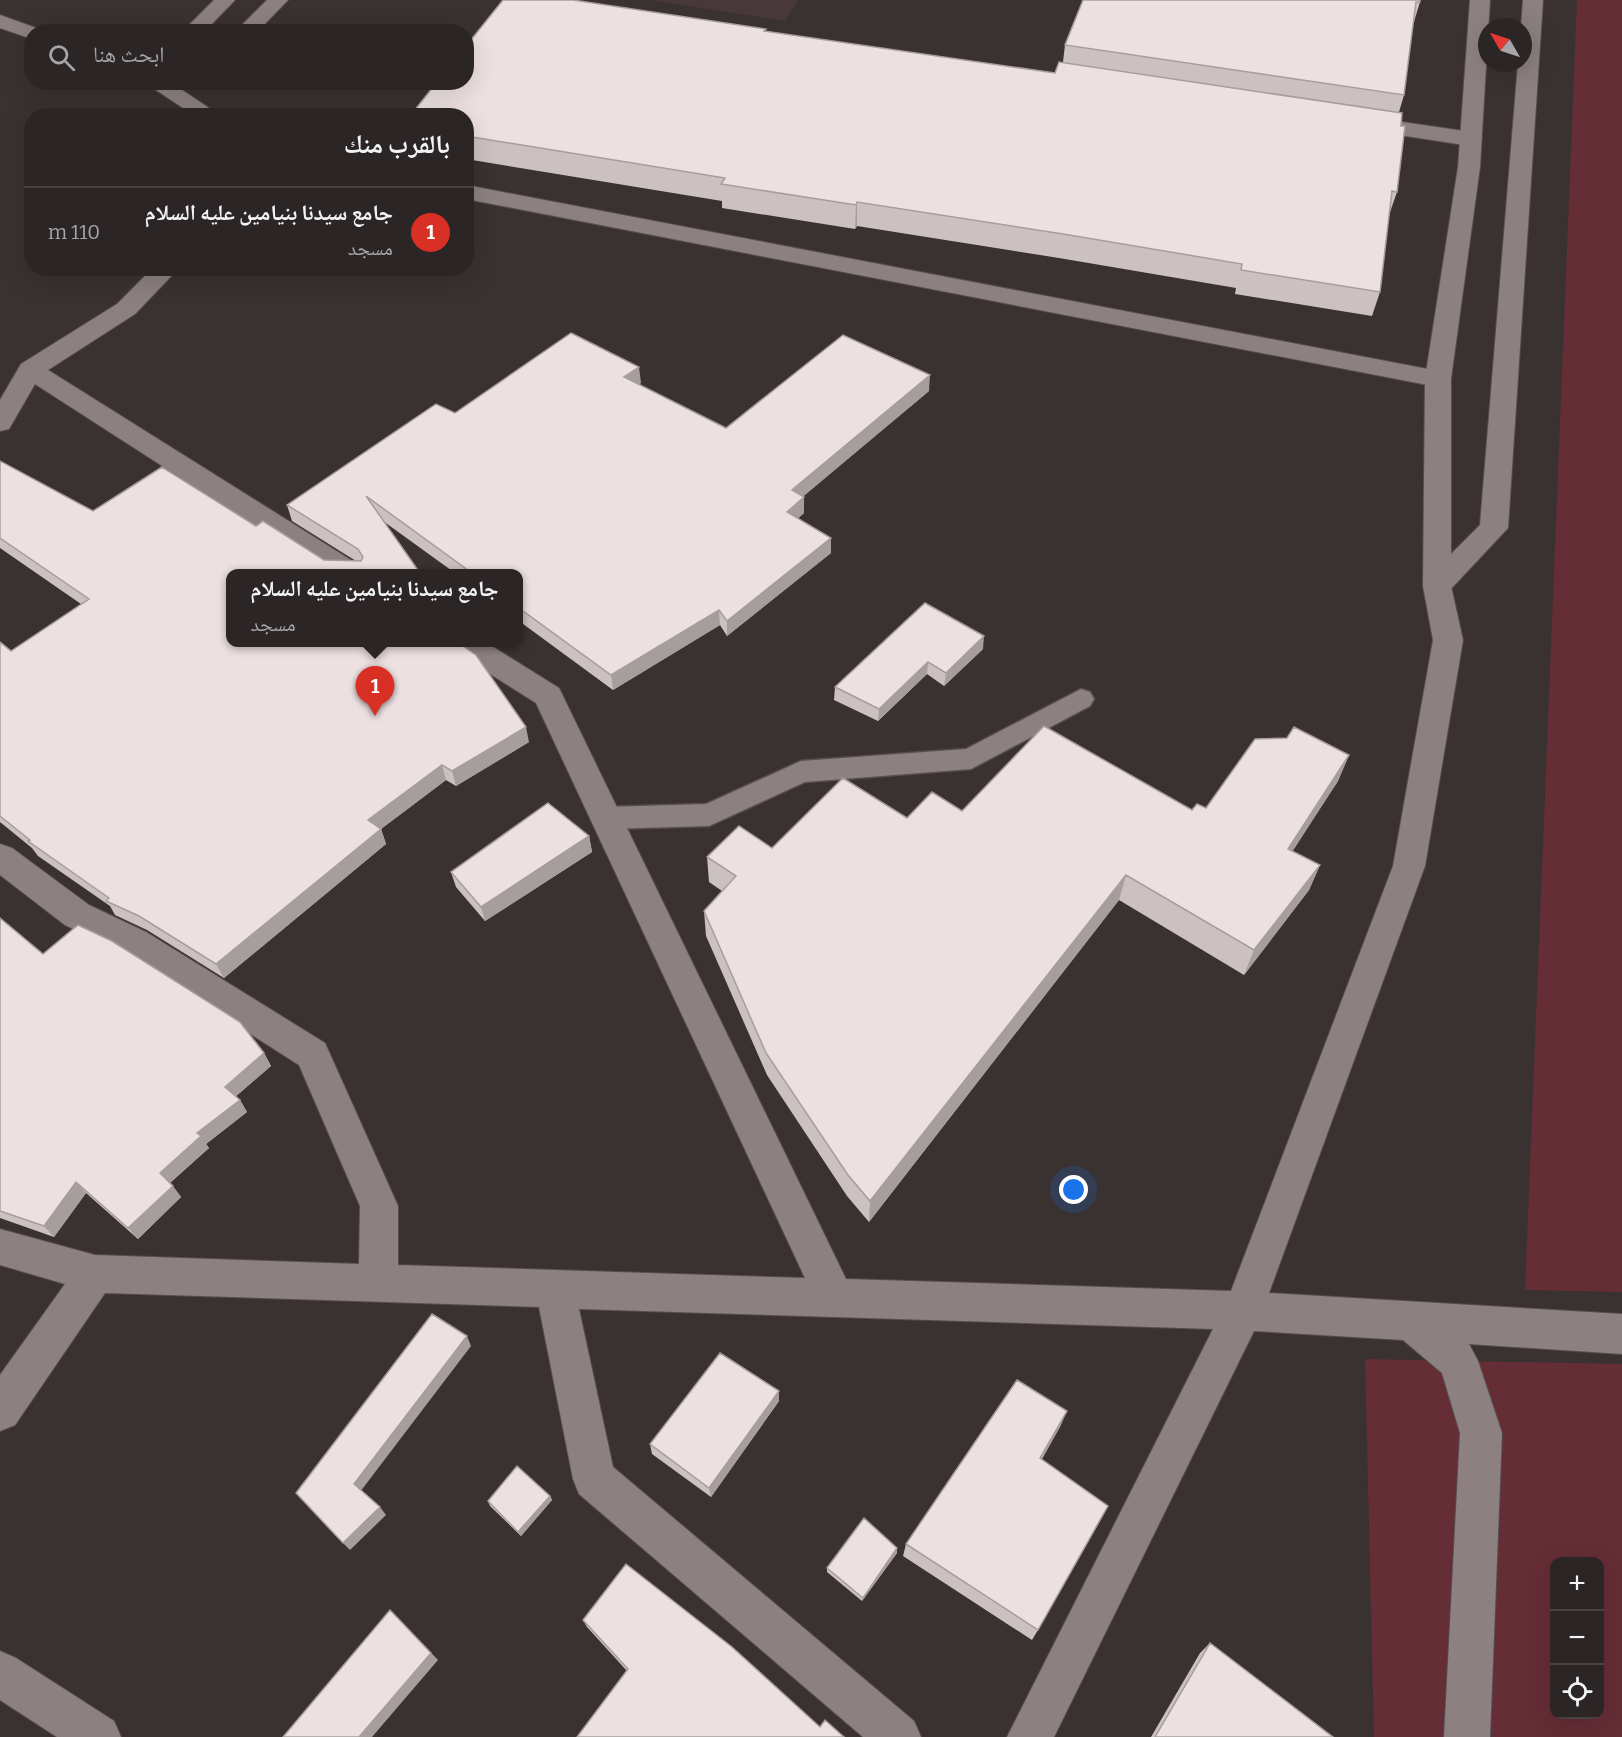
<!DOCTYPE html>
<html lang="ar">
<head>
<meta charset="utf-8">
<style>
  body { margin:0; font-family:Bitter,"Noto Naskh Arabic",serif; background:#342d2d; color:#f1f3f6; direction:rtl }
  .controls { position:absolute; right:18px; bottom:18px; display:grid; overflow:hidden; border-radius:12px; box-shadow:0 6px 24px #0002 }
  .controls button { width:54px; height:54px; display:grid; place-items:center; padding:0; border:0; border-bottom:2px solid #484242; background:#2c2525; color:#f1f3f6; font:30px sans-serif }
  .compass { position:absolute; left:1478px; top:18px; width:54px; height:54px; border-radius:50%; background:#2c2525; box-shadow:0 6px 24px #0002; rotate:309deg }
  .you { position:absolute; left:1074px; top:1190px; width:21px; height:21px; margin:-15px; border:4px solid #fff; border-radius:50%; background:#1a73e8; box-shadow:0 0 0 9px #1a73e833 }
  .badge { display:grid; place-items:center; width:39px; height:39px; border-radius:50%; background:#d93025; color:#fff; font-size:20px; font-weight:700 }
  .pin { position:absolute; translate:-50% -50px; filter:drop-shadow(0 2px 3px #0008) }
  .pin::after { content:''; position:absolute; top:32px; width:21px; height:18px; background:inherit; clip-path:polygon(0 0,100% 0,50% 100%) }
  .popup { position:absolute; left:226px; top:569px; width:297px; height:78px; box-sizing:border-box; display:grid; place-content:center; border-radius:12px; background:#2c2525; filter:drop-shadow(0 2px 4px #0005); font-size:20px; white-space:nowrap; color:#a6a5a7 }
  .popup b { font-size:22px; color:#f1f3f6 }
  .popup::after { content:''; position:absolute; left:50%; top:100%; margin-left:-12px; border:12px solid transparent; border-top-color:#2c2525 }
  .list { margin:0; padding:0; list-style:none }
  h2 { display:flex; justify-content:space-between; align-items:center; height:78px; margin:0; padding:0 24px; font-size:26px }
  h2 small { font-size:20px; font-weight:400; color:#a6a5a7 }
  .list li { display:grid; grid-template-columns:39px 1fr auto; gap:18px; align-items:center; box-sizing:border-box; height:90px; padding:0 24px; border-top:2px solid #484242 }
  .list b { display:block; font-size:22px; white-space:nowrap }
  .list p { margin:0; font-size:20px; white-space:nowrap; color:#a6a5a7 }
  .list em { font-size:20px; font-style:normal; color:#a6a5a7 }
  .icon { flex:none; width:33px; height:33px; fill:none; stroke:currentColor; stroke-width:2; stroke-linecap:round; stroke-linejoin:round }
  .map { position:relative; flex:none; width:1622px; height:1737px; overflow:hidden; direction:ltr }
  .search { position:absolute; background:#2c2525; box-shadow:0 6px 24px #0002; left:24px; top:24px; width:450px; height:66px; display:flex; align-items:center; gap:15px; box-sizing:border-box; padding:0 21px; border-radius:24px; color:#a6a5a7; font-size:22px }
  .panel { position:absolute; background:#2c2525; box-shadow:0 6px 24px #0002; left:24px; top:108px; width:450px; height:168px; border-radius:24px; direction:rtl }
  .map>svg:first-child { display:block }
  .built { fill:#48383a }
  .green { fill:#652d36; fill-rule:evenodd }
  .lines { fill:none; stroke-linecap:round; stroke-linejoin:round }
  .service-casing { stroke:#564e4f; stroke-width:3 }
  .minor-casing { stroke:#564e4f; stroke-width:2 }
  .tertiary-casing { stroke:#564e4f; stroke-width:2 }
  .service { fill:#8c8081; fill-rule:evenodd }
  .minor { fill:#8c8081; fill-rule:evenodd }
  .tertiary { fill:#8c8081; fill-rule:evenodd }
  .wall { fill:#cbc1c2 }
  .shaded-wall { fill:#a59d9e }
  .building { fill:#ece0e1; stroke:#a59d9e; stroke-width:1.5 }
</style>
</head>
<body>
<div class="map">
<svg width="1622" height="1737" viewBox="0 0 1622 1737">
  <rect width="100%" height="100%" fill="#3a3131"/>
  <path class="built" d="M650 0H798L785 21Z"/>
  <path class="green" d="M1577 0H1622V1292L1525 1290Z
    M1365 1359 1622 1364V1737H1374ZM1554 1562H1600V1714H1554Z"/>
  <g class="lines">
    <defs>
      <path id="service" d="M1081 689 1090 692 1094 699 1090 706 971 769 805 782 709 826 606 829 596 826 592 818 596 810 606 807 706 804 801 761 966 749Z"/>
      <path id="minor" d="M214 0H235L204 32H182Z
        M267 0H288L257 32H235Z
        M0 15 39 29 41 32H32V39L0 28Z
        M144 82H170L221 116H195Z
        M1361 116 1471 132 1479 134 1482 139 1479 144 1471 146 1353 128 1350 123 1353 118Z
        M466 185 1438 371 1447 373 1451 379 1447 385 1438 387 466 199Z
        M153 268H179L135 314 48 370 362 567 366 574H330L35 384 9 429 0 431V400L21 364 117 304Z
        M1437 576 1447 579 1451 586 1463 640 1425 866 1269 1293 1622 1314V1354L1469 1344 1478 1361 1502 1433 1490 1737H1444L1460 1433 1442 1373 1403 1340 1254 1331 1054 1737H1007L1213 1329 579 1309 613 1467 914 1721 921 1737H863L579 1494 573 1479 539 1307 105 1293 15 1425 0 1431V1375L65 1284 0 1265V1229L95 1255 359 1264 360 1206 299 1065 122 952 65 925 0 875V844L12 848 89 905 146 932 325 1043 398 1206V1265L805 1278 536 703 452 650 447 642H485L559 688 846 1279 1231 1291 1393 866 1433 640 1423 586 1427 579Z
        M0 1651 16 1658 114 1721 121 1737H57L0 1700Z"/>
      <path id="tertiary" d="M1470 0H1490L1480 167 1451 379V554L1480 525 1518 63H1523V27H1521L1523 0H1543L1508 528 1447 593 1437 596 1427 593 1423 586 1425 379 1458 167Z"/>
    </defs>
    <use href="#service" class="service-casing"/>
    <use href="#minor" class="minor-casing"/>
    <use href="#tertiary" class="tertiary-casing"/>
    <use href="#service" class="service"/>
    <use href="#minor" class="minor"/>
    <use href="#tertiary" class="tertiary"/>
  </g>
  <path class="wall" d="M1083 0 1420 2 1413 25 1404 95 1399 112 1401 126 1397 192 1389 215 1380 292 1372 316 1235 294 1236 288 1059 258 857 226 855 229 722 208V201L466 159V116L766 32 1055 73 1063 62 1065 45Z
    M641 383 639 384 726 428 929 391 803 496 804 513 798 518 831 553 727 636 720 625 613 690 519 621V573H455L383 521 420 573H231L529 742 456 786 446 780 381 829 386 844 224 978 147 930 115 915 110 906 38 856 32 848 0 822V642L11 651 81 604 0 548V461L93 511 256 526 324 560 356 561 292 521 287 505 455 413Z
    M925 603 983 649 944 686 927 674 878 721 834 700 835 687Z
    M1349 755 1338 781 1292 851 1320 865 1309 890 1244 975 1119 900 869 1222 847 1196 767 1075 706 936 704 911 722 891 709 882 707 857 772 848 907 818 962 811 1192 810 1206 808Z
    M589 836 592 852 485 921 456 887 451 872Z
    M0 918 43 954 264 1053 271 1066 236 1096 240 1100 247 1112 206 1144 209 1148 170 1183 181 1197 138 1239 86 1193 54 1237 0 1218Z
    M779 1391V1401L711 1497 652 1454 650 1444Z
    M1061 1425 1042 1459 1038 1630 1032 1640 903 1556 906 1544Z
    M550 1496 552 1500 521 1536 490 1506 488 1501Z
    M897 1553 862 1601 827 1572V1568Z
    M583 1620 820 1727 627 1671 587 1627Z
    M1210 1643 1333 1737H1151L1200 1653Z"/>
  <path class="shaded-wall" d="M857 202V226L855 229 856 205Z
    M639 367 641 383 626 393 624 377Z
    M930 375 929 391 792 506V490Z
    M804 497V513L788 528 787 512Z
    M831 538V553L727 636V621Z
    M719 610 720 625 613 690 611 675Z
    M984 636 983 649 944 686 946 673Z
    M928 662 927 674 878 721 879 709Z
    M526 727 529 742 456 786 452 771Z
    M1349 755 1338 781 1278 874 1288 849Z
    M442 765 446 780 381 829 386 844 224 978 216 964 368 820Z
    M589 836 592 852 485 921 481 907Z
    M1320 865 1309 890 1244 975 1254 950Z
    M1126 875 1119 900 869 1222 870 1201Z
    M264 1053 271 1066 233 1099 225 1087Z
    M240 1100 247 1112 206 1144 209 1148 168 1184 160 1173 197 1133Z
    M76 1182 86 1193 54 1237 44 1226Z
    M173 1186 181 1197 138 1239 128 1228Z
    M467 1336 471 1346 360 1492 354 1484Z
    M779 1391V1401L711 1497 709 1488Z
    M1067 1411 1061 1425 1034 1471 1040 1458Z
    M550 1496 552 1500 521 1536 518 1532Z
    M380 1507 386 1515 350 1550 343 1543Z
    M897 1548V1553L862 1601 863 1598Z
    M390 1610 438 1660 372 1737H359Z"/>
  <path class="building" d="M503 0H573L766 29 764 31 1055 73 1059 62 1402 113 1401 126H1405L1397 192 1392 191 1380 292 1241 270 1242 264 1063 234 857 202 856 205 721 184 725 178 466 136V116H410L437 82H466V46Z
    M1083 0H1420V2H1416L1404 95 1065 45Z
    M571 333 639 367 624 377 726 428 843 335 930 375 792 490 804 497 787 512 831 538 727 621 719 610 611 675 519 608V573H472L366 496 420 573H231V642H457L476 655 526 727 452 771 442 765 368 820 381 829 216 964 139 916 106 901 109 898 28 841 30 840 0 816V642L11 651 89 599 0 538V461L93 511 162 467 256 526 263 521 324 560 361 561 363 557 358 549 287 505 436 404 455 413Z
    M925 603 984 636 946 673 928 662 879 709 835 687Z
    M1044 726 1192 810 1197 804 1206 808 1255 739 1287 738 1294 727 1349 755 1288 849 1320 865 1254 950 1126 875 870 1201 848 1175 766 1053 704 911 736 876 707 857 739 826 772 848 843 778 907 818 932 792 962 811Z
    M548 803 589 836 481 907 451 872Z
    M0 918 43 954 78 925 112 941 240 1022 264 1053 225 1087 240 1100 197 1133 201 1136 160 1173 173 1186 128 1228 76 1182 44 1226 0 1211Z
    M432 1314 467 1336 354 1484 380 1507 343 1543 296 1493Z
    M720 1353 779 1391 709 1488 650 1444Z
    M1017 1380 1067 1411 1040 1458 1108 1506 1038 1630 906 1544Z
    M517 1466 550 1496 518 1532 488 1501Z
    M864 1518 897 1548 863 1598 827 1568Z
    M626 1564 732 1647 820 1727 825 1720 844 1737H577L628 1669 583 1620Z
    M390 1610 431 1653 359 1737H283Z
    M1210 1643 1333 1737H1155Z"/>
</svg>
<div class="controls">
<button>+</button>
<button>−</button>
<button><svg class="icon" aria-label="locate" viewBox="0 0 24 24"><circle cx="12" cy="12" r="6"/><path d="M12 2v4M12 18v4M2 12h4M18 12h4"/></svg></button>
</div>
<svg class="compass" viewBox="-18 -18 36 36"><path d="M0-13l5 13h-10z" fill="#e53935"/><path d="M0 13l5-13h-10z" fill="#a6a5a7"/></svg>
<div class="you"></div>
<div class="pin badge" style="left:375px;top:716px">1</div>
<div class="popup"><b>جامع سيدنا بنيامين عليه السلام</b>مسجد</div>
<div class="search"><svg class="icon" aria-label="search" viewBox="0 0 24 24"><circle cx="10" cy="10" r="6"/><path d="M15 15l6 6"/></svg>ابحث هنا</div>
<section class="panel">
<h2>بالقرب منك<small></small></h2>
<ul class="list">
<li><span class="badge">1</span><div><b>جامع سيدنا بنيامين عليه السلام</b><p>مسجد</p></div><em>110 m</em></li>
</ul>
</section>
</div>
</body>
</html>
